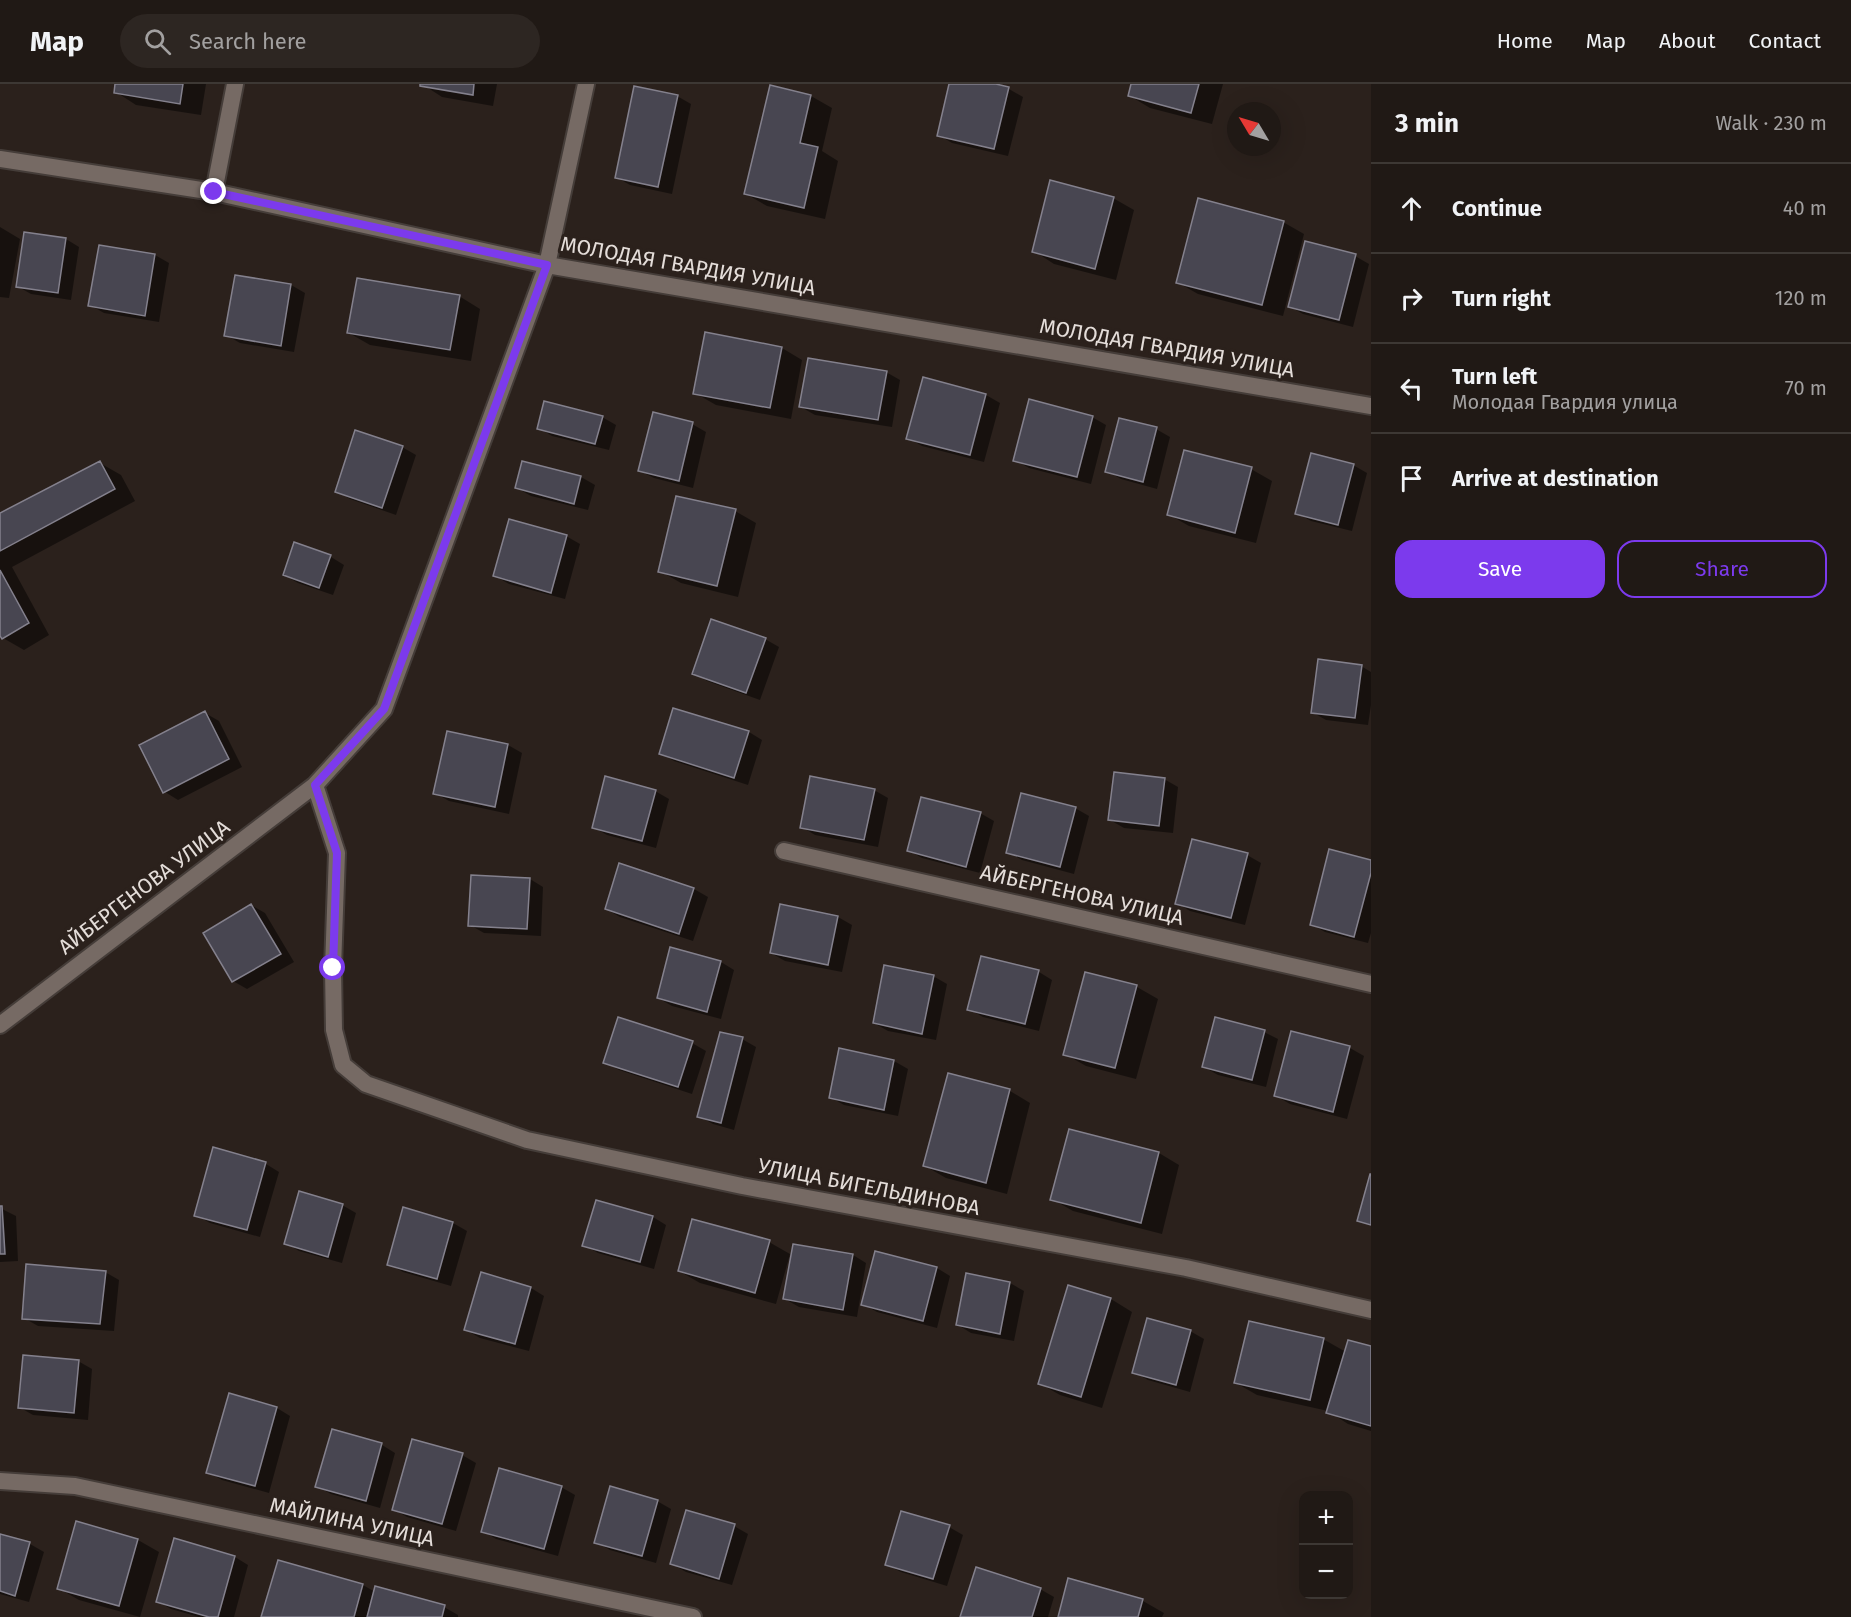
<!DOCTYPE html>
<html lang="en">
<head>
<meta charset="utf-8">
<style>
  body { margin:0; font-family:"Fira Sans",sans-serif; background:#2d2622; color:#f1f3f6 }
  .controls { position:absolute; right:18px; bottom:18px; display:grid; overflow:hidden; border-radius:12px; box-shadow:0 6px 24px #0002 }
  .controls button { width:54px; height:54px; display:grid; place-items:center; padding:0; border:0; border-bottom:2px solid #3d3834; background:#201915; color:#f1f3f6; font:30px sans-serif }
  .compass { position:absolute; left:1227px; top:18px; width:54px; height:54px; border-radius:50%; background:#201915; box-shadow:0 6px 24px #0002; rotate:308deg }
  .stop { position:absolute; width:18px; height:18px; margin:-14px; border:4px solid #7c3aed; border-radius:50%; background:#fff }
  .stop.end { background:#7c3aed; border-color:#fff; box-shadow:0 2px 6px #0008 }
  .list { margin:0; padding:0; list-style:none }
  h2 { display:flex; justify-content:space-between; align-items:center; height:78px; margin:0; padding:0 24px; font-size:26px }
  h2 small { font-size:20px; font-weight:400; color:#a2a0a0 }
  .list li { display:grid; grid-template-columns:39px 1fr auto; gap:18px; align-items:center; box-sizing:border-box; height:90px; padding:0 24px; border-top:2px solid #3d3834 }
  .list b { display:block; font-size:22px; white-space:nowrap }
  .list p { margin:0; font-size:20px; white-space:nowrap; color:#a2a0a0 }
  .list em { font-size:20px; font-style:normal; color:#a2a0a0 }
  .actions { display:flex; gap:12px; padding:18px 24px }
  .actions a { flex:1; padding:14px 0; border:2px solid #7c3aed; border-radius:18px; text-align:center; font-size:21px; color:#7c3aed }
  .actions .main { background:#7c3aed; color:#fff }
  .icon { flex:none; width:33px; height:33px; fill:none; stroke:currentColor; stroke-width:2; stroke-linecap:round; stroke-linejoin:round }
  .map { position:relative; flex:none; width:1371px; height:1533px; overflow:hidden }
  header { display:flex; align-items:center; gap:36px; box-sizing:border-box; height:84px; padding:0 30px; background:#201915; border-bottom:2px solid #3d3834 }
  header strong { font-size:28px }
  nav { display:flex; gap:33px; margin-inline-start:auto; font-size:21px }
  .search { width:420px; height:54px; background:#2d2622; display:flex; align-items:center; gap:15px; box-sizing:border-box; padding:0 21px; border-radius:33px; color:#a2a0a0; font-size:22px }
  main { display:flex }
  aside { flex:1; background:#201915 }
  .map>svg:first-child { display:block }
  .shadow { fill:#0007 }
  .building { fill:#484651; stroke:#84818d; stroke-width:1.5 }
  .lines { fill:none; stroke-linecap:round; stroke-linejoin:round }
  .minor-casing { stroke:#453d39; stroke-width:20 }
  .minor { stroke:#766a64; stroke-width:16 }
  .route { stroke:#7c3aed; stroke-width:8 }
  .labels { text-anchor:middle; stroke-width:6; stroke-linejoin:round; paint-order:stroke }
  .street-label { font-size:21px; fill:#e4ddd9; stroke:#2b211c }
</style>
</head>
<body>
<header>
<strong>Map</strong>
<div class="search"><svg class="icon" aria-label="search" viewBox="0 0 24 24"><circle cx="10" cy="10" r="6"/><path d="M15 15l6 6"/></svg>Search here</div>
<nav><a>Home</a><a>Map</a><a>About</a><a>Contact</a></nav>
</header>
<main>
<div class="map">
<svg width="1371" height="1533" viewBox="0 0 1371 1533">
  <rect width="100%" height="100%" fill="#2b211c"/>
  <path class="shadow" d="M117 0H206L201 31 136 21 116 8Z
    M422 0H497L493 22 442 13Z
    M951 0H989L1009 5 1023 13 1008 72 952 59 939 51Z
    M1133 0H1223L1212 40 1150 24 1130 12Z
    M771 3 811 12 832 24 822 67 838 77 825 135 767 122 746 110Z
    M677 12 691 20 672 110 630 101 616 93Z
    M1113 114 1134 126 1116 196 1054 180 1034 167Z
    M1283 138 1304 150 1283 232 1198 210 1177 198Z
    M0 143 20 155 9 214 0 213Z
    M66 155 79 163 71 216 31 210 17 202Z
    M100 162 155 171 169 179 159 238 104 229 90 221Z
    M1355 172 1369 180 1353 243 1303 230 1289 222Z
    M291 201 305 209 294 268 240 259 226 251Z
    M459 212 480 225 471 277 370 261 349 249Z
    M782 264 802 276 791 335 716 321 695 309Z
    M886 288 900 296 892 343 815 331 801 323Z
    M924 295 986 311 1000 319 984 378 922 362 908 354Z
    M602 333 616 341 609 366 552 352 539 344Z
    M1092 333 1106 341 1091 400 1029 384 1015 376Z
    M692 340 706 348 693 404 654 394 640 387Z
    M1156 345 1170 353 1157 405 1121 395 1107 387Z
    M402 363 416 371 396 431 350 415 336 407Z
    M523 378 581 393 595 401 588 426 531 412 517 404Z
    M100 379 121 391 135 417 12 483 49 551 24 566 3 554 0 549V431Z
    M1353 381 1367 389 1352 447 1311 437 1297 429Z
    M1251 385 1272 397 1256 459 1189 442 1168 430Z
    M735 427 756 439 738 513 681 499 660 487Z
    M566 452 580 460 565 515 509 500 495 492Z
    M295 460 331 473 344 481 333 511 298 499 284 491Z
    M765 555 779 563 760 616 707 597 694 589Z
    M1361 582 1371 588V621L1368 641 1326 636 1312 628Z
    M205 629 219 637 242 683 178 716 165 708Z
    M448 648 508 661 522 669 509 730 449 717 435 709Z
    M749 648 762 656 748 701 674 677 661 669Z
    M1164 695 1178 703 1173 749 1124 744 1110 736Z
    M874 706 888 714 878 763 815 751 802 743Z
    M655 707 669 715 656 764 607 751 593 743Z
    M1075 724 1089 732 1074 790 1022 776 1008 768Z
    M980 729 994 737 980 789 922 774 908 766Z
    M1247 771 1261 779 1245 841 1190 827 1177 819Z
    M1371 777V849L1368 859 1325 848 1311 840Z
    M620 781 694 805 708 813 693 857 620 833 606 825Z
    M530 795 543 803 541 852 484 849 470 841Z
    M251 821 265 829 294 878 247 905 233 897Z
    M781 822 838 833 852 841 842 888 785 877 771 869Z
    M982 873 1039 888 1052 896 1039 947 983 933 969 925Z
    M721 878 734 886 721 935 672 922 658 914Z
    M1086 890 1137 903 1158 915 1136 995 1086 982 1065 970Z
    M933 892 947 900 936 956 888 947 874 939Z
    M1264 948 1278 955 1266 1003 1218 991 1204 983Z
    M1292 949 1350 964 1364 972 1347 1035 1290 1020 1276 1012Z
    M742 955 756 963 734 1046 713 1040 699 1032Z
    M692 959 706 967 692 1010 619 986 605 978Z
    M840 966 894 977 908 985 898 1032 844 1021 830 1013Z
    M1010 1007 1030 1019 1007 1110 946 1094 925 1082Z
    M214 1065 266 1080 279 1088 260 1153 210 1139 196 1131Z
    M1159 1069 1179 1081 1162 1150 1073 1127 1052 1115Z
    M597 1117 653 1133 666 1141 654 1185 598 1169 584 1161Z
    M342 1121 356 1129 342 1179 299 1167 286 1159Z
    M0 1124 16 1132 18 1177 0 1178Z
    M404 1125 453 1139 467 1147 451 1202 403 1188 389 1180Z
    M769 1158 790 1170 776 1220 700 1199 679 1187Z
    M853 1171 866 1179 857 1233 799 1223 785 1215Z
    M937 1184 950 1192 937 1244 877 1228 863 1220Z
    M105 1188 119 1196 114 1247 38 1242 24 1234Z
    M482 1190 531 1204 544 1212 529 1267 480 1254 466 1246Z
    M1010 1199 1024 1207 1014 1257 971 1249 958 1241Z
    M1069 1203 1111 1215 1132 1228 1102 1324 1060 1311 1039 1299Z
    M1190 1247 1204 1255 1190 1308 1148 1296 1134 1288Z
    M1323 1255 1346 1268 1371 1264V1347L1348 1340 1328 1327 1257 1311 1236 1299Z
    M78 1277 92 1285 88 1336 33 1331 19 1323Z
    M277 1324 290 1332 269 1409 222 1396 208 1388Z
    M333 1347 382 1361 395 1369 380 1424 331 1410 317 1402Z
    M462 1371 476 1379 456 1447 407 1433 393 1425Z
    M561 1403 575 1411 558 1472 496 1455 483 1447Z
    M657 1417 671 1425 656 1479 610 1466 596 1458Z
    M77 1439 138 1456 159 1468 140 1533 79 1516 58 1504Z
    M734 1442 748 1450 732 1501 686 1488 672 1480Z
    M949 1443 963 1451 947 1502 901 1488 887 1481Z
    M0 1451 30 1460 44 1468 29 1518 0 1510Z
    M235 1473 248 1481 234 1533H199L171 1525 157 1517Z
    M1069 1496 1143 1517 1164 1529 1162 1533H1059Z
    M363 1501 375 1508 444 1523 458 1531V1533H263Z
    M1040 1505 1054 1513 1048 1533H962Z"/>
  <path class="building" d="M115 0H183L180 20 114 9Z
    M420 0H474L473 11 420 2Z
    M949 0H996L1009 3 994 65 937 52Z
    M1131 0H1199L1191 29 1128 12Z
    M770 1 811 11 800 59 818 63 804 124 744 110Z
    M634 2 678 11 658 103 615 94Z
    M1050 96 1114 113 1095 185 1032 168Z
    M1198 114 1284 137 1262 221 1176 199Z
    M24 148 66 154 58 209 16 203Z
    M1305 157 1356 170 1339 236 1288 223Z
    M99 161 155 170 145 232 88 222Z
    M235 191 291 200 281 262 224 252Z
    M357 194 460 211 450 266 347 249Z
    M705 248 782 263 770 324 693 310Z
    M808 274 887 287 878 336 799 323Z
    M923 293 986 310 970 371 906 355Z
    M1029 315 1093 332 1077 393 1013 377Z
    M544 317 603 332 595 360 537 345Z
    M653 328 693 338 679 397 638 387Z
    M1119 334 1157 343 1143 398 1105 388Z
    M355 346 403 362 382 424 335 408Z
    M1184 366 1252 383 1235 449 1167 431Z
    M1311 369 1354 380 1338 441 1295 430Z
    M100 377 115 405 0 467V429Z
    M522 377 581 392 574 420 515 404Z
    M676 412 736 425 717 502 658 488Z
    M509 435 567 451 551 509 493 492Z
    M294 458 331 471 319 504 283 491Z
    M0 486 29 539 2 555 0 552Z
    M711 535 766 554 746 609 692 590Z
    M1318 575 1362 581 1355 634 1311 629Z
    M673 624 749 647 734 694 659 670Z
    M205 627 229 675 163 709 139 661Z
    M447 647 508 660 495 723 433 710Z
    M1114 688 1165 694 1159 742 1108 736Z
    M605 692 656 706 642 757 592 744Z
    M810 692 875 705 864 756 800 744Z
    M1021 709 1076 723 1060 783 1006 769Z
    M921 713 981 728 966 783 907 767Z
    M1192 755 1248 769 1231 834 1175 820Z
    M1329 765 1371 776V789L1354 853 1310 841Z
    M619 779 694 804 679 850 605 825Z
    M471 791 530 794 527 845 468 842Z
    M251 820 281 870 232 898 203 849Z
    M780 820 838 832 828 881 770 869Z
    M670 863 721 877 707 928 657 914Z
    M981 872 1039 886 1025 940 967 926Z
    M884 881 934 891 922 950 873 939Z
    M1085 888 1137 901 1115 984 1063 971Z
    M618 933 693 957 678 1003 603 979Z
    M1215 933 1265 946 1252 996 1202 983Z
    M1291 947 1350 962 1333 1028 1274 1012Z
    M720 948 743 953 721 1039 697 1033Z
    M839 964 894 976 884 1026 829 1014Z
    M948 989 1010 1005 986 1099 923 1082Z
    M1069 1045 1159 1068 1141 1139 1050 1116Z
    M213 1063 266 1078 247 1146 194 1132Z
    M1370 1090H1371V1141L1357 1137Z
    M299 1107 343 1120 328 1173 284 1160Z
    M596 1116 653 1132 640 1178 582 1162Z
    M0 1122H2L5 1170H0Z
    M403 1123 453 1138 437 1195 387 1181Z
    M692 1135 770 1156 755 1209 678 1187Z
    M793 1160 853 1170 843 1226 783 1215Z
    M875 1167 937 1183 923 1237 861 1221Z
    M26 1180 106 1187 100 1240 22 1235Z
    M481 1188 531 1203 515 1260 464 1246Z
    M966 1189 1010 1198 1000 1250 956 1241Z
    M1068 1201 1111 1214 1081 1313 1038 1300Z
    M1147 1234 1191 1246 1176 1301 1132 1289Z
    M1249 1237 1324 1254 1310 1316 1234 1299Z
    M1348 1256 1371 1262V1342L1326 1329Z
    M23 1271 79 1276 74 1329 18 1324Z
    M229 1309 277 1323 255 1402 206 1389Z
    M332 1345 382 1359 366 1417 315 1403Z
    M412 1355 463 1369 442 1440 392 1426Z
    M499 1384 562 1402 544 1465 481 1448Z
    M610 1402 658 1416 642 1472 594 1459Z
    M686 1426 735 1440 719 1495 670 1480Z
    M901 1427 950 1441 933 1495 885 1481Z
    M76 1437 138 1455 119 1522 57 1505Z
    M0 1450 30 1458 15 1512 0 1507Z
    M174 1454 235 1472 218 1533H209L156 1518Z
    M278 1476 363 1500 354 1533H261Z
    M976 1483 1041 1504 1032 1533H960Z
    M1068 1494 1143 1515 1138 1533H1058Z
    M375 1502 445 1521 442 1533H367Z"/>
  <g class="lines">
    <defs>
      <path id="minor" d="M586 0 547 181 384 625 315 701 337 769 333 884 334 946 343 981 366 1000 527 1056 742 1102 1186 1184 1371 1226
        M0 75 214 108 547 181 1371 322
        M214 108 235 0
        M784 767 1371 900
        M0 941 315 701
        M0 1397 75 1402 693 1533"/>
    </defs>
    <use href="#minor" class="minor-casing"/>
    <use href="#minor" class="minor"/>
  </g>
  <g class="lines">
    <path class="route" d="M214 108 547 181 384 625 315 701 337 769 333 884"/>
  </g>
  <g class="labels">
    <g class="street-label">
      <text transform="translate(688 182) rotate(10)" y="7">МОЛОДАЯ ГВАРДИЯ УЛИЦА</text>
      <text transform="translate(1167 264) rotate(10)" y="7">МОЛОДАЯ ГВАРДИЯ УЛИЦА</text>
      <text transform="translate(144 803) rotate(-37)" y="7">АЙБЕРГЕНОВА УЛИЦА</text>
      <text transform="translate(1082 811) rotate(13)" y="7">АЙБЕРГЕНОВА УЛИЦА</text>
      <text transform="translate(869 1103) rotate(11)" y="7">УЛИЦА БИГЕЛЬДИНОВА</text>
      <text transform="translate(352 1438) rotate(12)" y="7">МАЙЛИНА УЛИЦА</text>
    </g>
  </g>
</svg>
<div class="controls">
<button>+</button>
<button>−</button>
</div>
<svg class="compass" viewBox="-18 -18 36 36"><path d="M0-13l5 13h-10z" fill="#e53935"/><path d="M0 13l5-13h-10z" fill="#a2a0a0"/></svg>
<div class="stop" style="left:333px;top:884px"></div>
<div class="stop end" style="left:214px;top:108px"></div>
</div>
<aside>
<h2>3 min<small>Walk · 230 m</small></h2>
<ul class="list">
<li><svg class="icon" aria-label="ahead" viewBox="0 0 24 24"><path d="M12 20V5M6 11l6-6 6 6"/></svg><div><b>Continue</b></div><em>40 m</em></li>
<li><svg class="icon" aria-label="right" viewBox="0 0 24 24"><path d="M7 20v-9h11M14 6l5 5-5 5"/></svg><div><b>Turn right</b></div><em>120 m</em></li>
<li><svg class="icon" aria-label="left" viewBox="0 0 24 24"><path d="M17 20v-9H6M10 6l-5 5 5 5"/></svg><div><b>Turn left</b><p>Молодая Гвардия улица</p></div><em>70 m</em></li>
<li><svg class="icon" aria-label="arrive" viewBox="0 0 24 24"><path d="M6 21V4h12l-3 4 3 4H6"/></svg><div><b>Arrive at destination</b></div></li>
</ul>
<div class="actions"><a class="main">Save</a><a>Share</a></div>
</aside>
</main>
</body>
</html>
